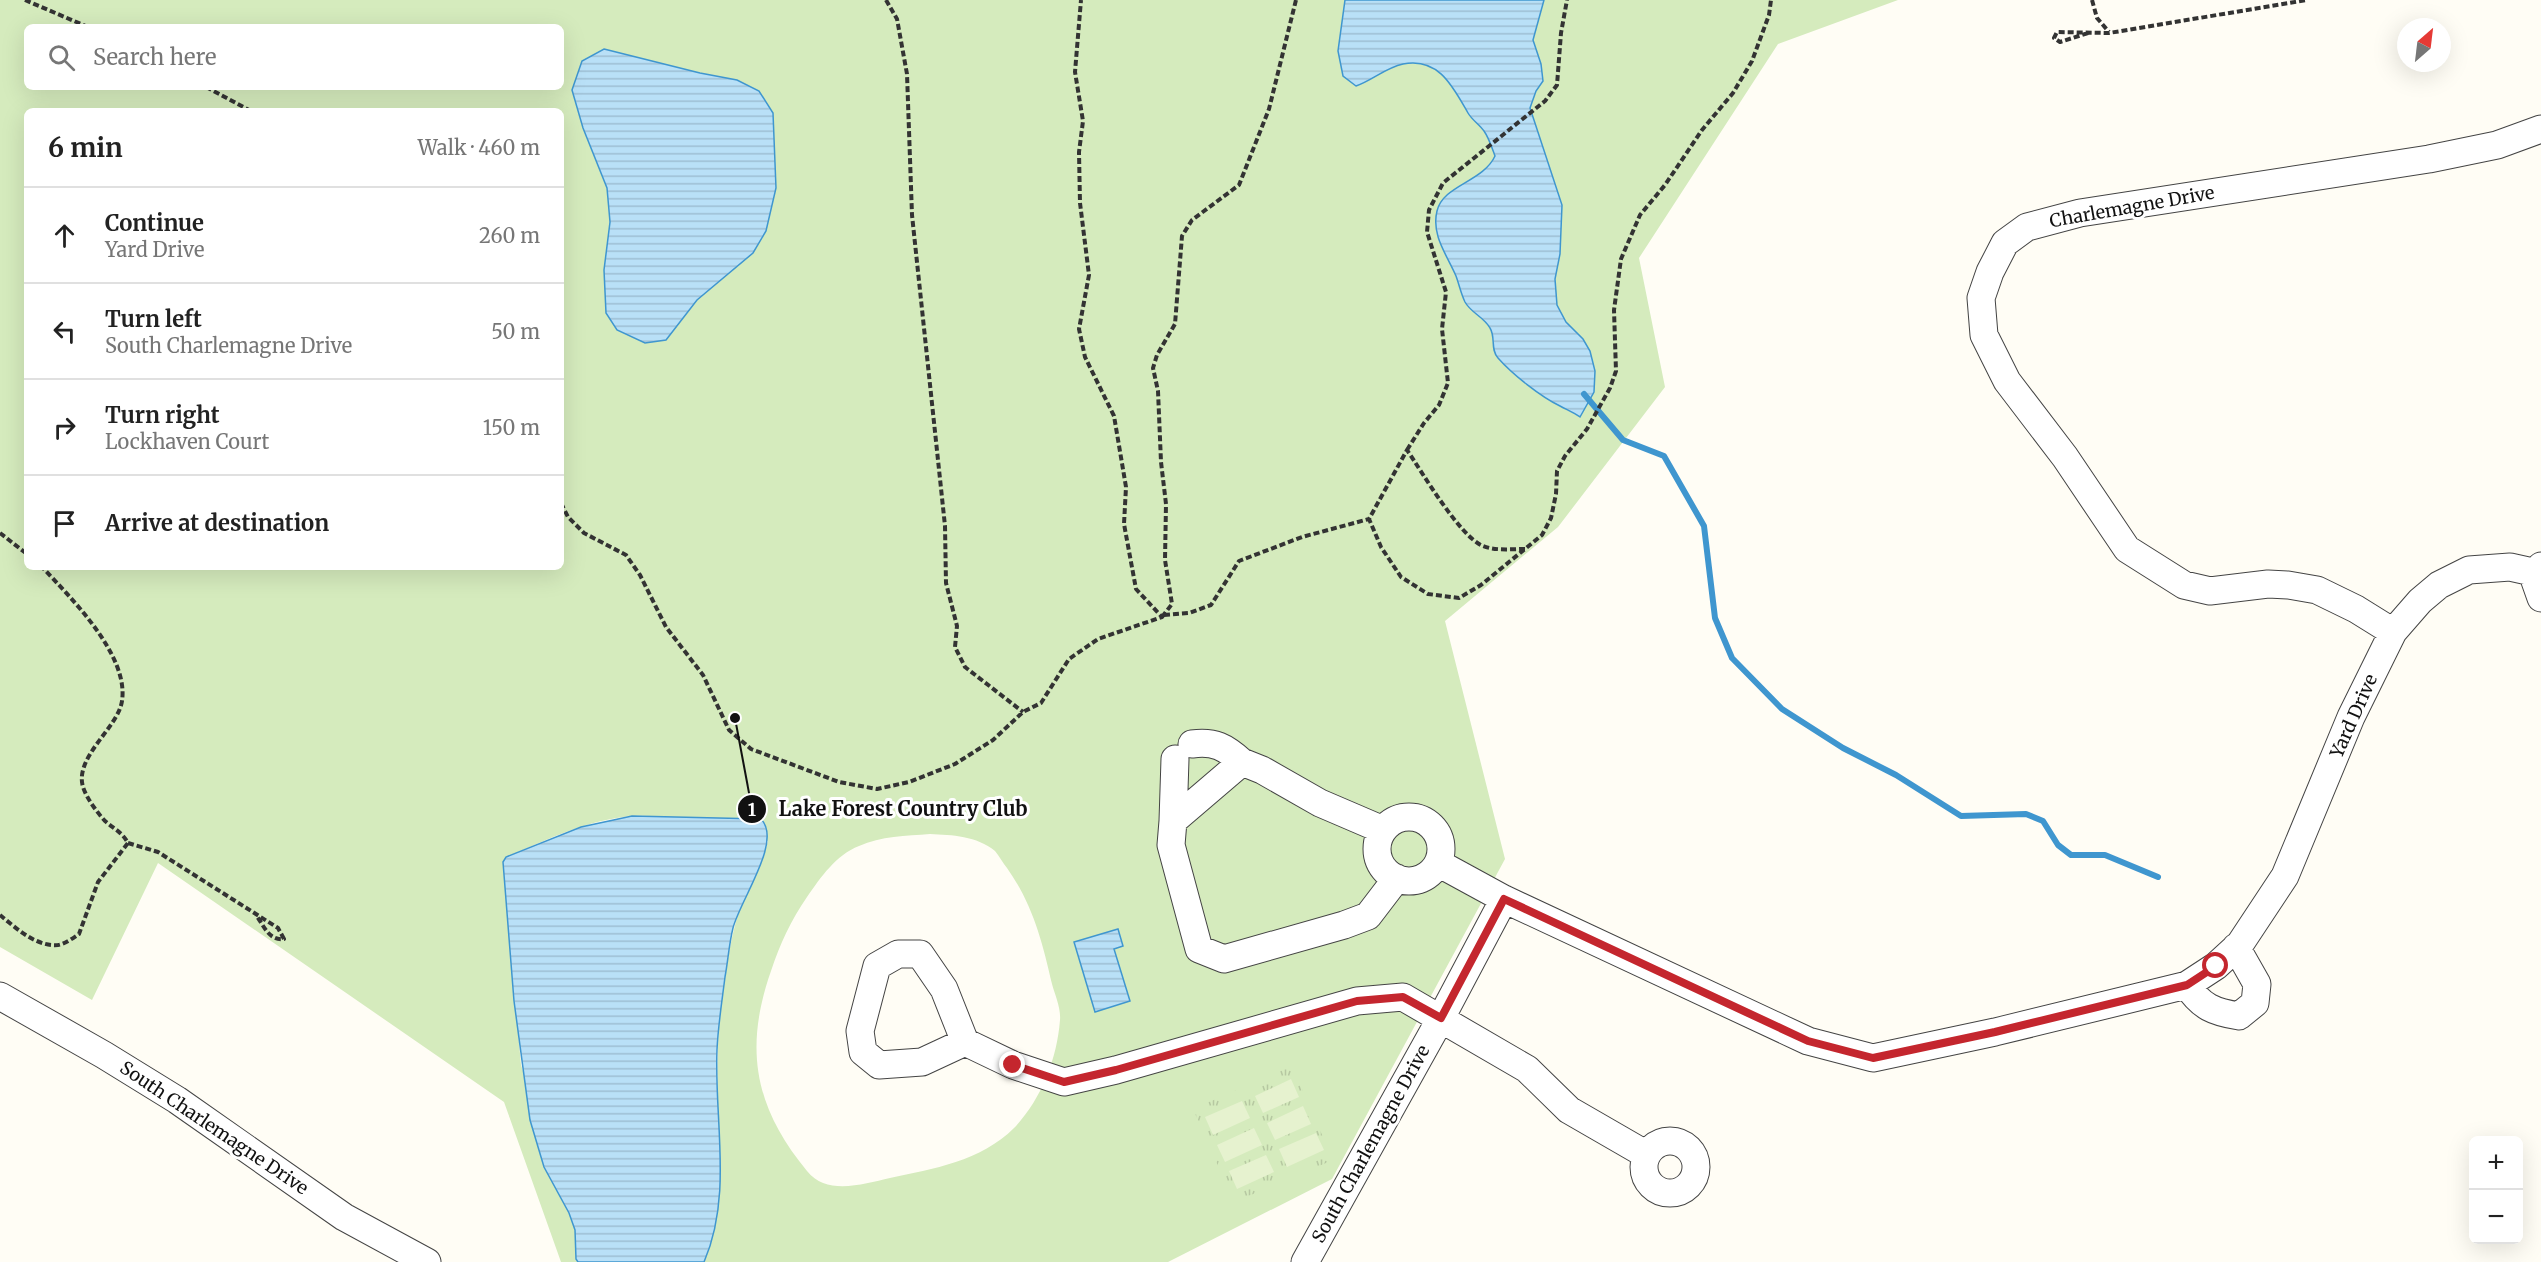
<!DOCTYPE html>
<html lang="en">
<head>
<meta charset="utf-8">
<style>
  body { margin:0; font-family:Merriweather,serif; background:#f6f6f6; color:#222 }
  .controls { position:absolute; right:18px; bottom:18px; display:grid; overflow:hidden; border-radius:9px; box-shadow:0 6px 24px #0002 }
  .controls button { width:54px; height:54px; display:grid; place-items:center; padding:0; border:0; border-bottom:2px solid #e0e0e0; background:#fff; color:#222; font:30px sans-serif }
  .compass { position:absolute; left:2397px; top:18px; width:54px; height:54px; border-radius:50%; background:#fff; box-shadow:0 6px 24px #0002; rotate:28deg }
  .stop { position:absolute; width:18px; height:18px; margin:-14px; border:4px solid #c4262e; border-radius:50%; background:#fff }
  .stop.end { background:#c4262e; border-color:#fff; box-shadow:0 2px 6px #0008 }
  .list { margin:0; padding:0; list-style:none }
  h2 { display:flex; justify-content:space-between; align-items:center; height:78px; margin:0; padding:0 24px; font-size:26px }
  h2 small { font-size:20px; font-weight:400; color:#767676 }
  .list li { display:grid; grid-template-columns:39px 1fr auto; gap:18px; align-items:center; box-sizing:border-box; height:96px; padding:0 24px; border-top:2px solid #e0e0e0 }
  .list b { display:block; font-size:22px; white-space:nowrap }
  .list p { margin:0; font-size:20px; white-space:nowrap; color:#767676 }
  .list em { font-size:20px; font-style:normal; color:#767676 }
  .icon { flex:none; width:33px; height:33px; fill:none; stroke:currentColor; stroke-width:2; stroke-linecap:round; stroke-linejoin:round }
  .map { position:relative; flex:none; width:2541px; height:1262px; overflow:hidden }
  .search { position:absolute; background:#fff; box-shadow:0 6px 24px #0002; left:24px; top:24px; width:540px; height:66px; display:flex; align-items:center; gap:15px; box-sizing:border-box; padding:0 21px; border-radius:9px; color:#767676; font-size:22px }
  .panel { position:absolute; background:#fff; box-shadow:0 6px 24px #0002; left:24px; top:108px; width:540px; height:462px; border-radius:9px }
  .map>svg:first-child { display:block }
  .grass { fill:#d5ebbd; fill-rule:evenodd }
  .park { fill:url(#park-tufts) }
  .pitch { fill:#e6f2cf }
  .water { fill:url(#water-rules); stroke:#3f96cf; stroke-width:1.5 }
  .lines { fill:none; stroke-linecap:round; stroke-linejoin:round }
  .stream { stroke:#3f96cf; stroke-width:6 }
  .minor-casing { stroke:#444; stroke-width:29 }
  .path { stroke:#333; stroke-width:4; stroke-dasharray:6 3; stroke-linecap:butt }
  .minor { stroke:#fff; stroke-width:27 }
  .route { stroke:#c4262e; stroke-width:8 }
  .labels { text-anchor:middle; stroke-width:6; stroke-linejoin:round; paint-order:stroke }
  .street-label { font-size:18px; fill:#111; stroke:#fff }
  .leader { fill:none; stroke:#111; stroke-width:2 }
  .callout-dot { fill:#111; stroke:#fff; stroke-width:2 }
  .mark-label { font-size:18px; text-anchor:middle; font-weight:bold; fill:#fff }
  .callout-label { font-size:20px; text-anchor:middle; font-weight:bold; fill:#111; stroke:#fff; stroke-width:6; stroke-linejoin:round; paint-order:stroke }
</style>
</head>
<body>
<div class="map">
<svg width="2541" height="1262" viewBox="0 0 2541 1262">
  <defs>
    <pattern id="park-tufts" width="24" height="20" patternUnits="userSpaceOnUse" patternTransform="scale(1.5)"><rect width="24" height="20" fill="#d5ebbd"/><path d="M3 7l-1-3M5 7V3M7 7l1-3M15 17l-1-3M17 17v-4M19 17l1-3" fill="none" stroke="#b6c8a1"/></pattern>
    <pattern id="water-rules" width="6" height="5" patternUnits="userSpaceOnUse" patternTransform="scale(1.5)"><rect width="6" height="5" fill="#b9e0f7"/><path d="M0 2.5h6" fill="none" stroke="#9ebfd3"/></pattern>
  </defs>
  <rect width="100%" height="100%" fill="#fffdf5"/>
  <path class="grass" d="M0 0H1898L1778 44 1639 258 1665 387 1558 527 1445 621 1505 859 1332 1179 1168 1262H704C725 1213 719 1160 718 1108 717 1071 717 1035 722 998 727 965 731 931 743 900 751 879 763 862 768 841 726 831 675 813 633 816 589 819 546 840 507 857L503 862 521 1065 575 1230 576 1259 578 1262H561L504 1102 158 863 92 1000 0 947ZM27 27H561V87H27ZM700 73 737 80 732 271 697 300 666 340 604 270 610 222 607 188 583 128 572 90ZM27 111H561V567H27ZM930 834C952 835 977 836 995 851 999 856 1003 863 1007 868 1033 905 1042 941 1052 984 1055 995 1061 1008 1060 1020 1057 1059 1041 1100 1014 1128 981 1161 933 1169 890 1178 863 1184 827 1196 807 1171 754 1107 744 1048 771 971 780 944 791 920 807 897 821 877 836 855 859 846 881 836 906 836 930 834Z"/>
  <path class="park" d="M1292 1066 1333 1160 1234 1202 1193 1109Z"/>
  <path class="pitch" d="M1291 1079 1299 1097 1263 1113 1255 1096Z
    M1242 1101 1250 1118 1213 1135 1205 1117Z
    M1303 1106 1311 1124 1275 1140 1267 1123Z
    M1254 1128 1262 1145 1225 1162 1217 1145Z
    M1316 1133 1324 1150 1287 1167 1279 1149Z
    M1266 1155 1274 1172 1237 1189 1229 1171Z"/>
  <path class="water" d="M1345 0H1544L1533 40 1541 64 1543 81 1536 91 1530 108 1562 205 1560 254 1555 279 1557 305 1566 322 1583 339 1590 351 1595 371 1594 392 1580 417C1573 412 1567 410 1560 406 1541 397 1512 374 1498 358 1490 349 1496 338 1490 328 1484 317 1471 313 1465 302 1461 294 1459 284 1456 276 1447 255 1431 235 1437 211 1443 185 1483 182 1495 156 1492 148 1489 138 1484 131 1479 124 1472 120 1468 113 1453 87 1439 57 1403 64 1385 68 1373 80 1356 86L1343 76 1338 51Z
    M604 49 700 73 737 80 759 91 773 113 776 188 766 231 753 253 697 300 666 340 645 343 617 330 606 313 604 270 610 222 607 188 583 128 572 90 582 61Z
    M632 816 761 819C783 841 740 900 733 928 729 944 728 961 725 977 722 1001 718 1026 717 1050 714 1120 733 1195 704 1262H578L576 1259 575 1230 569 1213 544 1167 530 1120 514 1001 503 862 506 857 581 827Z
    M1118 929 1123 946 1114 949 1130 1001 1095 1012 1074 942Z"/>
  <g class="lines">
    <path class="stream" d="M1584 394 1623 440 1664 456 1704 526 1715 618 1732 658 1782 709 1843 748 1896 775 1961 816 2026 814 2043 821 2058 845 2071 855H2105L2158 877"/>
    <defs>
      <path id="minor" d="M2541 566 2535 581 2541 598
        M2393 632 2356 609 2317 590 2288 585 2268 584 2210 591 2184 585 2127 549 2065 457 2007 381 1984 335 1981 298 1990 272 2005 243 2027 227 2080 213 2429 159 2497 145 2541 129
        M1192 744C1215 741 1225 747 1242 762
        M1377 849a32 32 0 1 1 64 0a32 32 0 1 1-64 0Z
        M1173 821 1175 759
        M1383 830 1320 803 1262 770 1242 762 1173 821 1171 845 1199 949 1224 959 1344 925 1368 916 1397 878
        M1438 863 1504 899 1808 1041 1873 1058 1995 1032 2187 985 2216 966 2240 944 2285 876 2351 717 2393 632 2420 601 2439 585 2469 570 2510 567 2537 573
        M2187 985C2201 1007 2214 1012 2239 1016L2255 1003 2257 984 2236 947
        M0 996 104 1055 177 1100 344 1217 427 1262
        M965 1042 922 1062 879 1065 863 1052 860 1031 877 966 898 954H920L944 989 965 1042 1013 1065 1064 1082 1116 1070 1357 1001 1403 997 1527 1069 1569 1110 1647 1155
        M1644 1167a26 26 0 1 1 52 0a26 26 0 1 1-52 0Z
        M1305 1262 1441 1018 1504 899"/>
    </defs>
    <use href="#minor" class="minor-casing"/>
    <path class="path" d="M25 0 88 27
      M886 0 897 19 907 74 912 215 945 526 946 583 957 626 955 647 965 667 1023 712
      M2092 0 2097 18 2109 32
      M2088 33 2060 42 2054 38 2057 32 2109 33 2307 0
      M206 87 251 111
      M1407 450 1424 423 1439 405 1448 383 1442 329 1446 292 1427 232 1429 210 1443 183 1545 101 1557 85 1561 33 1567 0
      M561 503 568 517 584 533 626 555 640 575 666 627 703 675 729 730 751 749 839 782 877 789 909 782 955 764 993 740 1023 712 1041 703 1069 659 1098 639 1162 617 1136 589 1124 524 1126 487 1114 416 1085 357 1079 329 1089 275 1080 203 1079 152 1083 121 1075 72 1081 0
      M0 533 27 554
      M1525 549C1511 549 1496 551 1483 546 1460 537 1422 472 1407 450L1369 519 1381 547 1401 577 1428 594 1459 598 1481 585 1542 535 1551 518 1556 494 1557 471 1565 456 1587 429 1610 388 1616 371 1614 310 1621 259 1640 215 1665 185 1702 130 1733 93 1752 61 1769 15 1771 0
      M1164 615 1189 613 1211 605 1239 561 1302 537 1369 519
      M1162 617 1172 604 1165 560 1166 504 1161 462 1158 391 1153 368 1157 355 1175 324 1182 236 1192 220 1239 185 1269 109 1296 0
      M128 843 158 852 278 928 284 939C269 941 264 926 256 915
      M0 915C16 928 36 947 58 945 65 944 73 938 79 934L98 882 128 843C122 832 114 829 105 821 97 812 87 799 83 787 74 757 118 728 122 701 129 655 71 598 42 567"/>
    <use href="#minor" class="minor"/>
  </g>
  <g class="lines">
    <path class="route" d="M1013 1065 1064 1082 1116 1070 1357 1001 1403 997 1441 1018 1504 899 1808 1041 1873 1058 1995 1032 2187 985 2216 966"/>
  </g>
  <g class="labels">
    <g class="street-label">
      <text transform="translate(2132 207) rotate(-10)" y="6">Charlemagne Drive</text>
      <text transform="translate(2354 716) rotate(-66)" y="6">Yard Drive</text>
      <text transform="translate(214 1128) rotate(34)" y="6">South Charlemagne Drive</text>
      <text transform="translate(1371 1144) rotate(-61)" y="6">South Charlemagne Drive</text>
    </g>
  </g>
  <path class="leader" d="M735 718L752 809"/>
  <g class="callout-dot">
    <circle cx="735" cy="718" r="6"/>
    <circle cx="752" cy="809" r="15"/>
  </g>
  <g class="mark-label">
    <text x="752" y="816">1</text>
  </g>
  <g class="callout-label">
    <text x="903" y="816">Lake Forest Country Club</text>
  </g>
</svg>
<div class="controls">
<button>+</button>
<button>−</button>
</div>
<svg class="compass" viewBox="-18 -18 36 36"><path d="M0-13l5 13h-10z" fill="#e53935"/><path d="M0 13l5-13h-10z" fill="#767676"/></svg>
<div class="stop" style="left:2216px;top:966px"></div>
<div class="stop end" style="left:1013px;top:1065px"></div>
<div class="search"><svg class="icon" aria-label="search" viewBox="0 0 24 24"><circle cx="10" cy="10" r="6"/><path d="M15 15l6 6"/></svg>Search here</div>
<section class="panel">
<h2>6 min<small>Walk · 460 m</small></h2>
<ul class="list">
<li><svg class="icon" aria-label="ahead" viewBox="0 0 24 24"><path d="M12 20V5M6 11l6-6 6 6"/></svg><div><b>Continue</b><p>Yard Drive</p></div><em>260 m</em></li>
<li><svg class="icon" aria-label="left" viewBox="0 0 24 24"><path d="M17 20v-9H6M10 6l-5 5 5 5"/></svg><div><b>Turn left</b><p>South Charlemagne Drive</p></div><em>50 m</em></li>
<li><svg class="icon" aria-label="right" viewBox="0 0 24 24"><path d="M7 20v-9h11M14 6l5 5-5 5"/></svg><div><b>Turn right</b><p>Lockhaven Court</p></div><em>150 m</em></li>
<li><svg class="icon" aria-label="arrive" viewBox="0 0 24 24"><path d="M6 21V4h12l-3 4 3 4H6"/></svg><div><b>Arrive at destination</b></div></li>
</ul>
</section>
</div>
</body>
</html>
